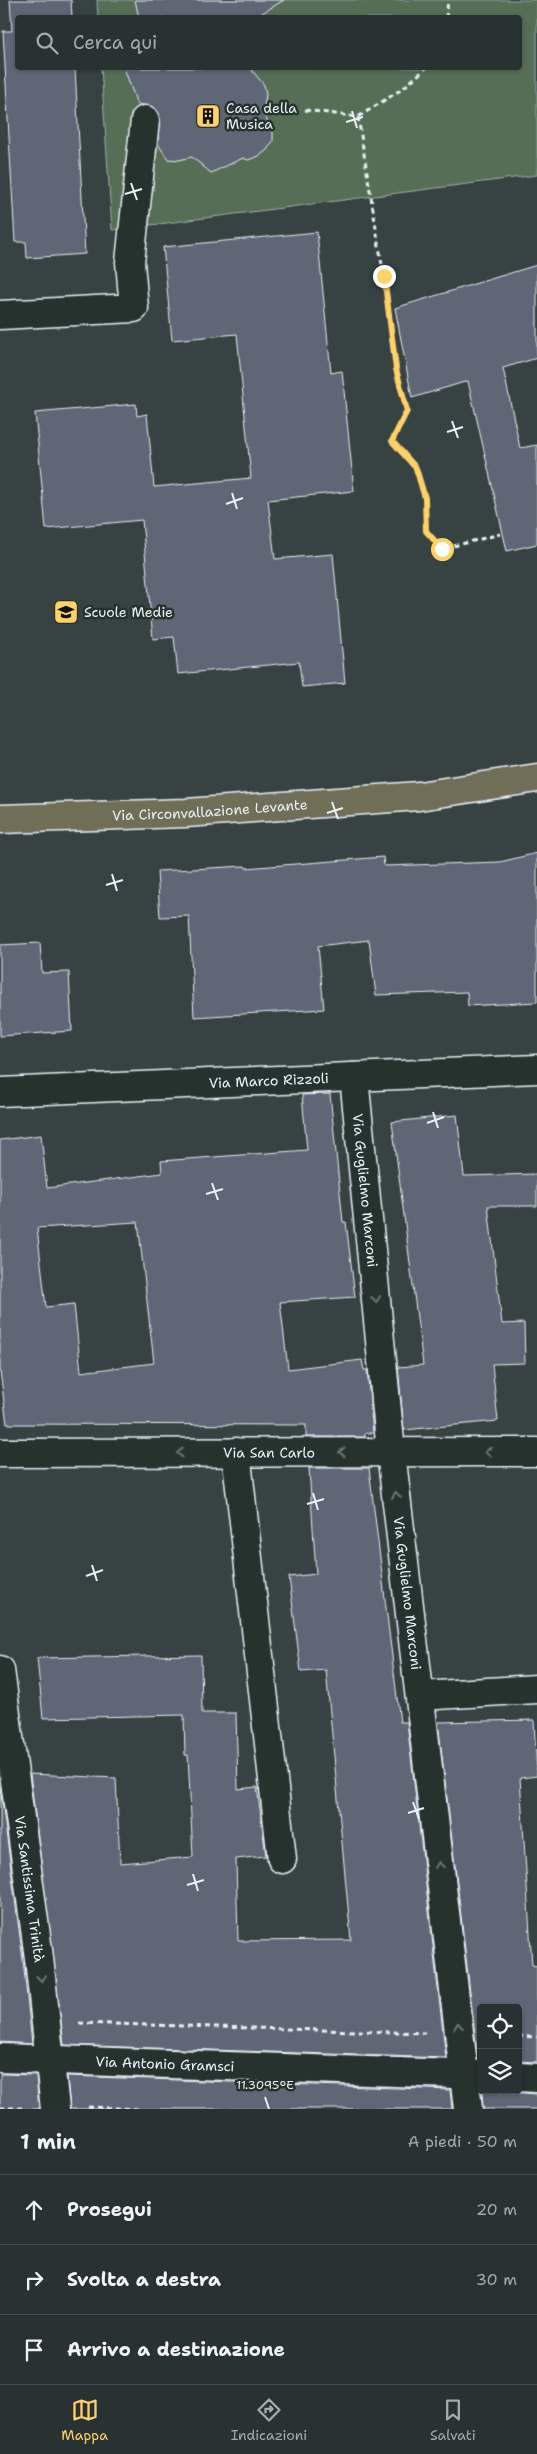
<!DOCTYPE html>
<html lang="it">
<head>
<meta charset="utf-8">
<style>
  body { margin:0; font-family:"Shantell Sans",sans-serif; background:#353e3e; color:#f1f3f6 }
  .controls { position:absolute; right:15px; bottom:15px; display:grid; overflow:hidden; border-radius:5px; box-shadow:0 1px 4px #0004 }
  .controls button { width:45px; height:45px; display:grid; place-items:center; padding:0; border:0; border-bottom:1px solid #454d4d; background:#293232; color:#f1f3f6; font:25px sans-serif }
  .stop { position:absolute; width:15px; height:15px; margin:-11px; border:4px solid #ffd166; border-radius:50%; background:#fff }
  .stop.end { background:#ffd166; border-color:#fff; box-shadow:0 1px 5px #0008 }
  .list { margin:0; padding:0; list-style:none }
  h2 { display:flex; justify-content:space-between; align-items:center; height:65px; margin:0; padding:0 20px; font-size:21px }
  h2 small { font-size:16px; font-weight:400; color:#a5aaac }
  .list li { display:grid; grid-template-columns:32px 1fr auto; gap:15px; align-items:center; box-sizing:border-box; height:70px; padding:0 20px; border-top:1px solid #454d4d }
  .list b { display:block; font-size:19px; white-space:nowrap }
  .list em { font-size:16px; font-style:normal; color:#a5aaac }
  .icon { flex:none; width:28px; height:28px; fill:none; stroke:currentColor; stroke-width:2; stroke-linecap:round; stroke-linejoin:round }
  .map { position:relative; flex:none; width:537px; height:2109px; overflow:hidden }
  .search { position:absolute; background:#293232; box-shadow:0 1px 4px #0004; left:15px; right:15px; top:15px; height:55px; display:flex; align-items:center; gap:12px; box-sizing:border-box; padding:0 18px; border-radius:5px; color:#a5aaac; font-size:19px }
  .sheet { height:275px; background:#293232 }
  nav { display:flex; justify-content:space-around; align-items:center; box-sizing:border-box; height:70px; border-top:1px solid #454d4d; background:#293232; font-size:14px; color:#a5aaac }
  nav a { display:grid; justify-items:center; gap:2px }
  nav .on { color:#ffd166 }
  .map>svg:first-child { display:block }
  .green { fill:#566e54; stroke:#9fb0a6 }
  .building { fill:#5e6674; stroke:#e8f1f8; fill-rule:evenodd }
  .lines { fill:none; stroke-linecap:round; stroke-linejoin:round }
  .minor-casing { stroke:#e8f1f8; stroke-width:31 }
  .major-casing { stroke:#e8f1f8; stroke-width:31 }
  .path { stroke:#e8f1f8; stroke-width:3; stroke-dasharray:5 4; stroke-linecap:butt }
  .minor { stroke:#26332d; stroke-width:28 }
  .major { stroke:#716e59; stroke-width:28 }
  .oneway { stroke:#6a7674 }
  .route { stroke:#ffd166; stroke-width:6 }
  .ticks { fill:none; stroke:#e8f1f8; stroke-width:2 }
  .labels { text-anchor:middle; stroke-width:5; stroke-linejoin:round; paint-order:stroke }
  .poi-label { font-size:14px; fill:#e8f1f8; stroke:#26332d; text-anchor:start }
  .street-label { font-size:14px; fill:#e8f1f8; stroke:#26332d }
  .ticks-label { font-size:12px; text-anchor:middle; fill:#e8f1f8; stroke:#26332d; stroke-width:5; stroke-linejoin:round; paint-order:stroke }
</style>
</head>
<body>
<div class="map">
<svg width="537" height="2109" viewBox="0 0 537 2109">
  <rect width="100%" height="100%" fill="#374242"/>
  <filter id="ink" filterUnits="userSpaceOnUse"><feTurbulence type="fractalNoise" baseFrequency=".02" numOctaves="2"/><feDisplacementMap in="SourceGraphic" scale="10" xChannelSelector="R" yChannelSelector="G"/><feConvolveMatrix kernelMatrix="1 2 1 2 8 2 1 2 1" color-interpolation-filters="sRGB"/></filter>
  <g filter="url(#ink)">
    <path class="green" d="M97 0H537V175L112 230 101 68H520V18H98Z"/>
    <path class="building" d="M10 0H71L72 18H18V68H75L85 254 27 258 26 242H15L3 31H12Z
      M135 0H284L254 18H139Z
      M124 68H250L264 85 266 94 263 114 273 130V141L267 150 259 156 248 160 243 158 211 173 192 157 179 160 168 159 158 144 159 113 154 107 137 104Z
      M317 232 331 373 342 371 354 491 268 500 275 559 333 554 345 683 302 687 299 662 178 674 174 637 153 639 142 520 46 529 35 413 136 404 137 416 147 414 154 487 251 478 237 334 172 340 163 247Z
      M537 265V358L503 368 520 448 537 445V544L507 551 468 381 412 398 395 308Z
      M537 853V1002L468 1006 467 992 376 995 369 940 318 946 324 1009 194 1017 189 916 160 917 157 871 245 866 246 868 383 857 384 866 500 862Z
      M40 943 42 973 69 972 72 1031 0 1036V945Z
      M330 1094 343 1222H346L355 1297 280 1302 288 1369 362 1360 364 1370H367L373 1433H365V1437H306V1425L7 1424 0 1371V1140L41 1135 47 1188 162 1173 161 1161 307 1150 302 1095ZM138 1222 154 1363 81 1372 74 1304 46 1307 37 1228Z
      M457 1115 464 1176 537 1174V1206H488L502 1324 524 1323 525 1363 492 1364 498 1421 404 1430 398 1367 423 1365 392 1122Z
      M309 1468H369L400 1722H407L446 2058 64 2045 30 1774 116 1778 120 1863 193 1857 188 1755H185L184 1715 43 1718 37 1658 201 1655 202 1713H236L238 1789 257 1787 266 1856 236 1859 238 1941 351 1940 326 1670 301 1672 289 1577 316 1574Z
      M534 1720 537 1776 520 1778 532 1965 537 1966V2062L518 2061V2008H481V2059H478L438 1722Z
      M0 1786 23 1960 32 2044 0 2042Z
      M0 2074 36 2075 39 2109H0Z
      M67 2076 450 2090 452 2109H70Z
      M482 2090 537 2094V2109H483Z"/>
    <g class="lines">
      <defs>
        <g id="minor">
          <path d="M0 315 134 308 130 262 145 120"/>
          <path id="s1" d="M354 1077 391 1452 468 2109"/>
          <path id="s2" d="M0 1092 537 1069"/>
          <path d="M236 1452 282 1859"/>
          <path id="s3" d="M0 1453 537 1452"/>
          <path id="s4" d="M0 1670 39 1958 55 2109"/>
          <path d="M420 1696 537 1689"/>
          <path id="s5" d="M0 2058 481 2075"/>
          <path d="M518 2077 537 2078"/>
        </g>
        <g id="major">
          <path id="s6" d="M0 819 186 813 419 796 537 778"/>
        </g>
      </defs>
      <use href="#minor" class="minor-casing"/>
      <use href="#major" class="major-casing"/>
      <path class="path" d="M446 18 448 0
        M305 110 358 117 402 89 426 68
        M358 117 384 277 396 369 407 411 392 441 415 468 425 498 426 531 442 549 500 534
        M79 2023 425 2033
        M518 2036 537 2037
        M88 2107 142 2109
        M0 2108H22"/>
      <use href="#minor" class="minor"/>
      <use href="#major" class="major"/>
    </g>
    <defs><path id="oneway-chevron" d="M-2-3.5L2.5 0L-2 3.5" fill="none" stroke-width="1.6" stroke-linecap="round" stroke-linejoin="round" transform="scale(1.25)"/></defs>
    <g class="oneway">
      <use href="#oneway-chevron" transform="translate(376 1299) rotate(84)"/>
      <use href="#oneway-chevron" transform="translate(342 1452) rotate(180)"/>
      <use href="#oneway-chevron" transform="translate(488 1452) rotate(-180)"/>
      <use href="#oneway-chevron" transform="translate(180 1453) rotate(180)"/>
      <use href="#oneway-chevron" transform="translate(396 1495) rotate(-97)"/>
      <use href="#oneway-chevron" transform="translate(439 1865) rotate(-97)"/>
      <use href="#oneway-chevron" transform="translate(41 1978) rotate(84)"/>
      <use href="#oneway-chevron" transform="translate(458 2026) rotate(-97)"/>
    </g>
  </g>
  <g class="lines" filter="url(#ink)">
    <path class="route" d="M384 276 396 369 407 411 392 441 416 468 425 498 426 531 442 549"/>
  </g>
  <path class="ticks" d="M352 111 357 128M346 122 363 117M131 183 137 200M125 194 142 189M452 421 458 438M447 432 463 427M232 493 237 509M226 504 243 498M332 802 338 819M327 813 343 808M112 874 117 891M106 885 123 880M433 1112 438 1128M427 1123 444 1117M212 1183 218 1200M206 1194 223 1189M313 1493 318 1510M307 1504 324 1499M92 1565 97 1581M86 1576 103 1570M413 1802 419 1819M408 1813 424 1808M193 1874 198 1891M187 1885 204 1880M265 2097 269 2109"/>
  <defs>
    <symbol id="building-square" viewBox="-11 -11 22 22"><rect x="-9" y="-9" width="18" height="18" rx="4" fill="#ffd166" stroke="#26332d"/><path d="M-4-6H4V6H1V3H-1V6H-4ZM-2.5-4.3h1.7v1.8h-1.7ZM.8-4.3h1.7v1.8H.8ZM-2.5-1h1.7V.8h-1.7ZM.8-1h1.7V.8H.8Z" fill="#111"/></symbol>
    <symbol id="school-square" viewBox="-11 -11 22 22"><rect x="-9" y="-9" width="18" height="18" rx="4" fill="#ffd166" stroke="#26332d"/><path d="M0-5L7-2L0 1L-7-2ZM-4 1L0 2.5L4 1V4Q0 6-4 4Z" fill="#111"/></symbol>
  </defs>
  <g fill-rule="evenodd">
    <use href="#building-square" x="194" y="102" width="28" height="28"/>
    <use href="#school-square" x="52" y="598" width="28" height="28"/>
  </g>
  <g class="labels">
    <g class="poi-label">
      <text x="226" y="113">Casa della<tspan x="226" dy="16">Musica</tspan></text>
      <text x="84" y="617">Scuole Medie</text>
    </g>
    <g class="street-label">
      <text dy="5" stroke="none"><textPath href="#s6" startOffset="210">Via Circonvallazione Levante</textPath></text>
      <text dy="5" stroke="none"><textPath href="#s2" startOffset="269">Via Marco Rizzoli</textPath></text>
      <text dy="5" stroke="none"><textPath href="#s1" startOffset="114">Via Guglielmo Marconi</textPath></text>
      <text dy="5" stroke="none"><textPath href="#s3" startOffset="269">Via San Carlo</textPath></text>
      <text dy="5" stroke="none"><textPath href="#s1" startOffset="519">Via Guglielmo Marconi</textPath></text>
      <text dy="5" stroke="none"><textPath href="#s4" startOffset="221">Via Santissima Trinità</textPath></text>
      <text dy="5" stroke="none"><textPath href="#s5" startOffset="165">Via Antonio Gramsci</textPath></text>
    </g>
  </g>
  <g class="ticks-label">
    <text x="265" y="2089">11.3095°E</text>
  </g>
</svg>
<div class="controls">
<button><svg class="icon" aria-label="locate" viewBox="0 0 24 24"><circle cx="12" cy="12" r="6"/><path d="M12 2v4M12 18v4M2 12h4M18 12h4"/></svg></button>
<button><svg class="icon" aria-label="layers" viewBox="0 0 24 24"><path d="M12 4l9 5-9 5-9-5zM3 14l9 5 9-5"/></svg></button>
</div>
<div class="stop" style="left:442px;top:549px"></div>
<div class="stop end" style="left:384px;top:276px"></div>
<div class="search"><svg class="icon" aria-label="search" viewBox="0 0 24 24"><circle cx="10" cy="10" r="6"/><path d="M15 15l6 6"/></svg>Cerca qui</div>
</div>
<section class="sheet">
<h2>1 min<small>A piedi · 50 m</small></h2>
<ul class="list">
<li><svg class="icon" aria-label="ahead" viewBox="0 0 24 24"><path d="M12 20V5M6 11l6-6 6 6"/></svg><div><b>Prosegui</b></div><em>20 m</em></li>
<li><svg class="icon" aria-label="right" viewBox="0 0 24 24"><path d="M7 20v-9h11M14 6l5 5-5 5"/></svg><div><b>Svolta a destra</b></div><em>30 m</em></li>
<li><svg class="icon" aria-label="arrive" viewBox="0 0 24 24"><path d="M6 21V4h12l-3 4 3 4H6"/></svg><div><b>Arrivo a destinazione</b></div></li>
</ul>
</section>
<nav>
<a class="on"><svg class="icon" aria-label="map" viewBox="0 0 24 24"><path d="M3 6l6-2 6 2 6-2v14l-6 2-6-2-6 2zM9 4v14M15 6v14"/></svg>Mappa</a>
<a><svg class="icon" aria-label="directions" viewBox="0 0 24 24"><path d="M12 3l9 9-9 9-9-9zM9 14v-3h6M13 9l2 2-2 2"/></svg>Indicazioni</a>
<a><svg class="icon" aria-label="saved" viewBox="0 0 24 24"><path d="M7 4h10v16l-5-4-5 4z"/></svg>Salvati</a>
</nav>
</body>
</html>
